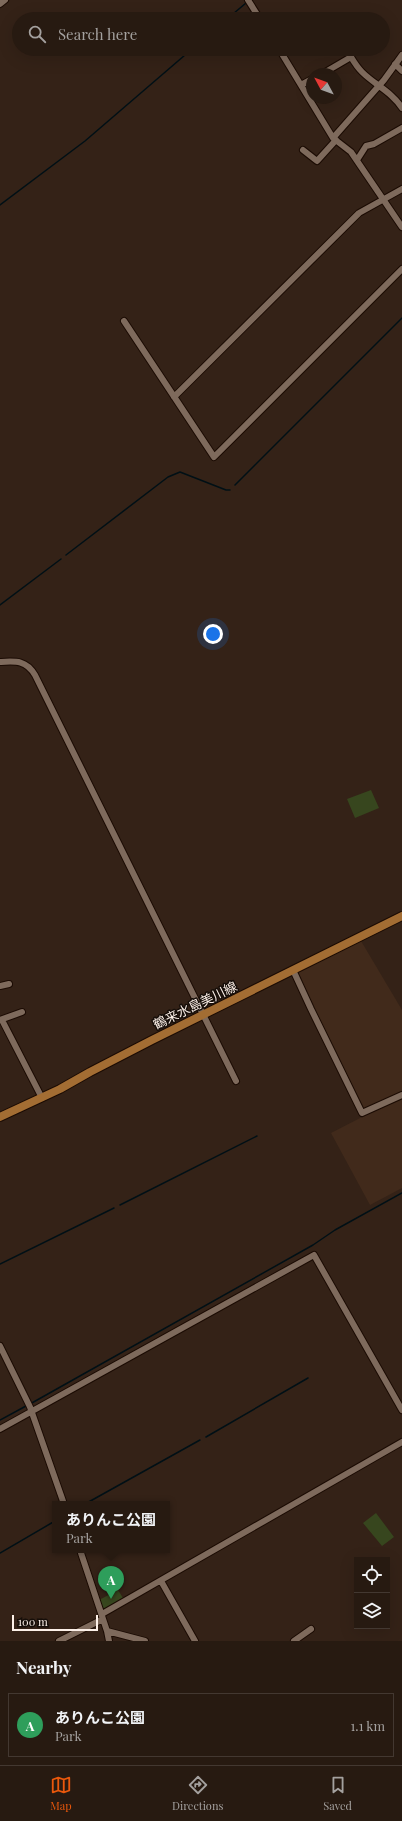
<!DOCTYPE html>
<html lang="en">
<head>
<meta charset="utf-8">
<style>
  body { margin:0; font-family:"Playfair Display","Noto Sans JP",serif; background:#2f231a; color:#f1f3f6 }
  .controls { position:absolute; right:12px; bottom:12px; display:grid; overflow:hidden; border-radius:0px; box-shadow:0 4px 16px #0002 }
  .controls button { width:36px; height:36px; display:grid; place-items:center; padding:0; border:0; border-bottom:1px solid #433831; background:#271a11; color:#f1f3f6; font:20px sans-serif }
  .compass { position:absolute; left:306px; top:68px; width:36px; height:36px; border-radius:50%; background:#271a11; box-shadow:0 4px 16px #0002; rotate:311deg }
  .scale { position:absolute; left:12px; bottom:10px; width:86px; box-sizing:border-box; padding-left:4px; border:2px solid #fcf0e8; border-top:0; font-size:11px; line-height:14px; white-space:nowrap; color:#fcf0e8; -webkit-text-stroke:3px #160e09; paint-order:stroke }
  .you { position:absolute; left:213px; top:634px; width:14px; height:14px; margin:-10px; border:3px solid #fff; border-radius:50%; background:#1a73e8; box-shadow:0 0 0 6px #1a73e833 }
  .badge { display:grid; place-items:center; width:26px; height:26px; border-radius:50%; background:#ea580c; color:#fff; font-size:13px; font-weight:700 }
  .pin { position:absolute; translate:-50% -33px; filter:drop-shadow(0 1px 2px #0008) }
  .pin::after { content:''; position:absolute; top:21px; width:14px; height:12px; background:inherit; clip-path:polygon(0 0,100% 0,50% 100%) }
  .popup { position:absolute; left:52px; top:1501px; width:118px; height:52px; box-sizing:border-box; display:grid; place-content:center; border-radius:0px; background:#271a11; filter:drop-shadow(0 1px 3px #0005); font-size:13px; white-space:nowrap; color:#a4a19f }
  .popup b { font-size:15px; color:#f1f3f6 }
  .popup::after { content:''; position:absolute; left:50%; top:100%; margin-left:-8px; border:8px solid transparent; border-top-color:#271a11 }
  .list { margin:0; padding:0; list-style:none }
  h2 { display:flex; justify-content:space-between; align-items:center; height:52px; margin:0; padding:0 16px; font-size:17px }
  h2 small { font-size:13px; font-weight:400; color:#a4a19f }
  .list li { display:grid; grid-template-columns:26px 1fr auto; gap:12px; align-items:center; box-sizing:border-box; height:64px; margin:0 8px 8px; padding:0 8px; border:1px solid #433831; border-radius:0px }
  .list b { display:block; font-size:15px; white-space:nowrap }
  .list p { margin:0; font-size:13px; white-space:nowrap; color:#a4a19f }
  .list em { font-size:13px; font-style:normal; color:#a4a19f }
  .icon { flex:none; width:22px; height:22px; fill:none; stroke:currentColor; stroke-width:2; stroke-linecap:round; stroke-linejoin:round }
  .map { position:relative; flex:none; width:402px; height:1641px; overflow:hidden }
  .search { position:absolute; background:#271a11; box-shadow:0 4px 16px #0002; left:12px; right:12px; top:12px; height:44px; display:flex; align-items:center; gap:10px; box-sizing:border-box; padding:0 14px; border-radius:22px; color:#a4a19f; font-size:15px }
  .sheet { height:124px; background:#271a11 }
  nav { display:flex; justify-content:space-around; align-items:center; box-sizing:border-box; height:56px; border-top:1px solid #433831; background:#271a11; font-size:11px; color:#a4a19f }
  nav a { display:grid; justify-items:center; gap:2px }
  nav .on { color:#ea580c }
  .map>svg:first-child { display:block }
  .built { fill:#412a1b }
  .green { fill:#37461e }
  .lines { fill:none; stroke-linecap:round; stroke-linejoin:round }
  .stream { stroke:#001016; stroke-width:1.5 }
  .minor-casing { stroke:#1b0b03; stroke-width:8 }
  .major-casing { stroke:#1b0b03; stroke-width:10 }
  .minor { stroke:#7e6a5c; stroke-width:6 }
  .major { stroke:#a36d33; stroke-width:8 }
  .labels { text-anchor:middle; stroke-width:3; stroke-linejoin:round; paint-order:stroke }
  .street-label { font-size:13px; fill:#fcf0e8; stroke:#160e09 }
</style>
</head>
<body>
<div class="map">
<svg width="402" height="1641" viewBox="0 0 402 1641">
  <rect width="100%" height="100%" fill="#342217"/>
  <path class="built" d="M361 941 402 1010V1188L370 1205 331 1133 364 1116 296 972Z"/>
  <path class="green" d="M371 790 379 808 355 818 347 799Z
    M376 1513 394 1537 382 1546 363 1523Z
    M118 1590 123 1598 104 1609 99 1600Z"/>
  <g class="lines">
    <path class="stream" d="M227 19 246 3
      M0 205 85 141 192 49
      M235 485 402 318
      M66 555 168 477 180 472 226 490H230
      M0 605 61 559
      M120 1205 257 1136
      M0 1264 114 1208
      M30 1404 313 1245 335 1230 402 1193
      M0 1420 26 1406
      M206 1437 308 1378
      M85 1504 200 1440
      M0 1553 55 1521"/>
    <defs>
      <path id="minor" d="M248 0 260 19
        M0 4 5 0
        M279 49 333 138
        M402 55 384 80 333 138 351 152 402 227
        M395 64 402 71
        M322 74 351 57C354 62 358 68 362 72 375 85 392 92 402 108
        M301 85 312 79
        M303 150 317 161 336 140
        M357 160 366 146 374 144 402 128
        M124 321 214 457 402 269
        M174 397 359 213 402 189
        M0 662C16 661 26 660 35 675L236 1081
        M293 970 311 1009 362 1113 402 1095
        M0 986 9 984
        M0 1020 22 1012
        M2 1020 42 1098
        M0 1346 30 1407 64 1504
        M0 1429 314 1255 402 1410
        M80 1550 107 1631 109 1641
        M161 1581 195 1641
        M102 1614 402 1442
        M107 1631 145 1641
        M59 1641 103 1619
        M294 1641 311 1629"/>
      <path id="major" d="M0 1117 60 1089 90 1072 152 1040 402 916"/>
    </defs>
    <use href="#minor" class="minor-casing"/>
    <use href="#major" class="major-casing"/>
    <use href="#minor" class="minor"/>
    <use href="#major" class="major"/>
  </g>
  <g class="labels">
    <g class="street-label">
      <text transform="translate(195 1005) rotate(-26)" y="5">鶴来水島美川線</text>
    </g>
  </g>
</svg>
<div class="controls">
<button><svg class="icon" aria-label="locate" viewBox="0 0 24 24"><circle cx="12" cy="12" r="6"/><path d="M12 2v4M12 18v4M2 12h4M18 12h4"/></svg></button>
<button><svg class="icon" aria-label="layers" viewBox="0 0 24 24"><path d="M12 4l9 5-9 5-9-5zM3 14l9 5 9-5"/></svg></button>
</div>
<svg class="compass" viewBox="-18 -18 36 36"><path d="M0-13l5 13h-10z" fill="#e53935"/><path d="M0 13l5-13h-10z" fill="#a4a19f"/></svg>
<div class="scale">100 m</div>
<div class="you"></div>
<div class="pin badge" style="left:111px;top:1599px;background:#2e9e5b">A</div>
<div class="popup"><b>ありんこ公園</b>Park</div>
<div class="search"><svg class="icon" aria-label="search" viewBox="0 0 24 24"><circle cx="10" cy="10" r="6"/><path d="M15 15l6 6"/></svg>Search here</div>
</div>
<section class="sheet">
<h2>Nearby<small></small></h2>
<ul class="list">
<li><span class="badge" style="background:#2e9e5b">A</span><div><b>ありんこ公園</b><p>Park</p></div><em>1.1 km</em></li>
</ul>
</section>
<nav>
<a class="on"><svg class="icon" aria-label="map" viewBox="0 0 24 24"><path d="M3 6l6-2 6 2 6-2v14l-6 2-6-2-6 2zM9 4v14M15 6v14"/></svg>Map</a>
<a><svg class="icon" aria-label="directions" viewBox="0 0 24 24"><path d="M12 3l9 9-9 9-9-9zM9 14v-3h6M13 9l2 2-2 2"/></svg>Directions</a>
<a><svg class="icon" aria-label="saved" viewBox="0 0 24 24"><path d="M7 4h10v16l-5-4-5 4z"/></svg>Saved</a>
</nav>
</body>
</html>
